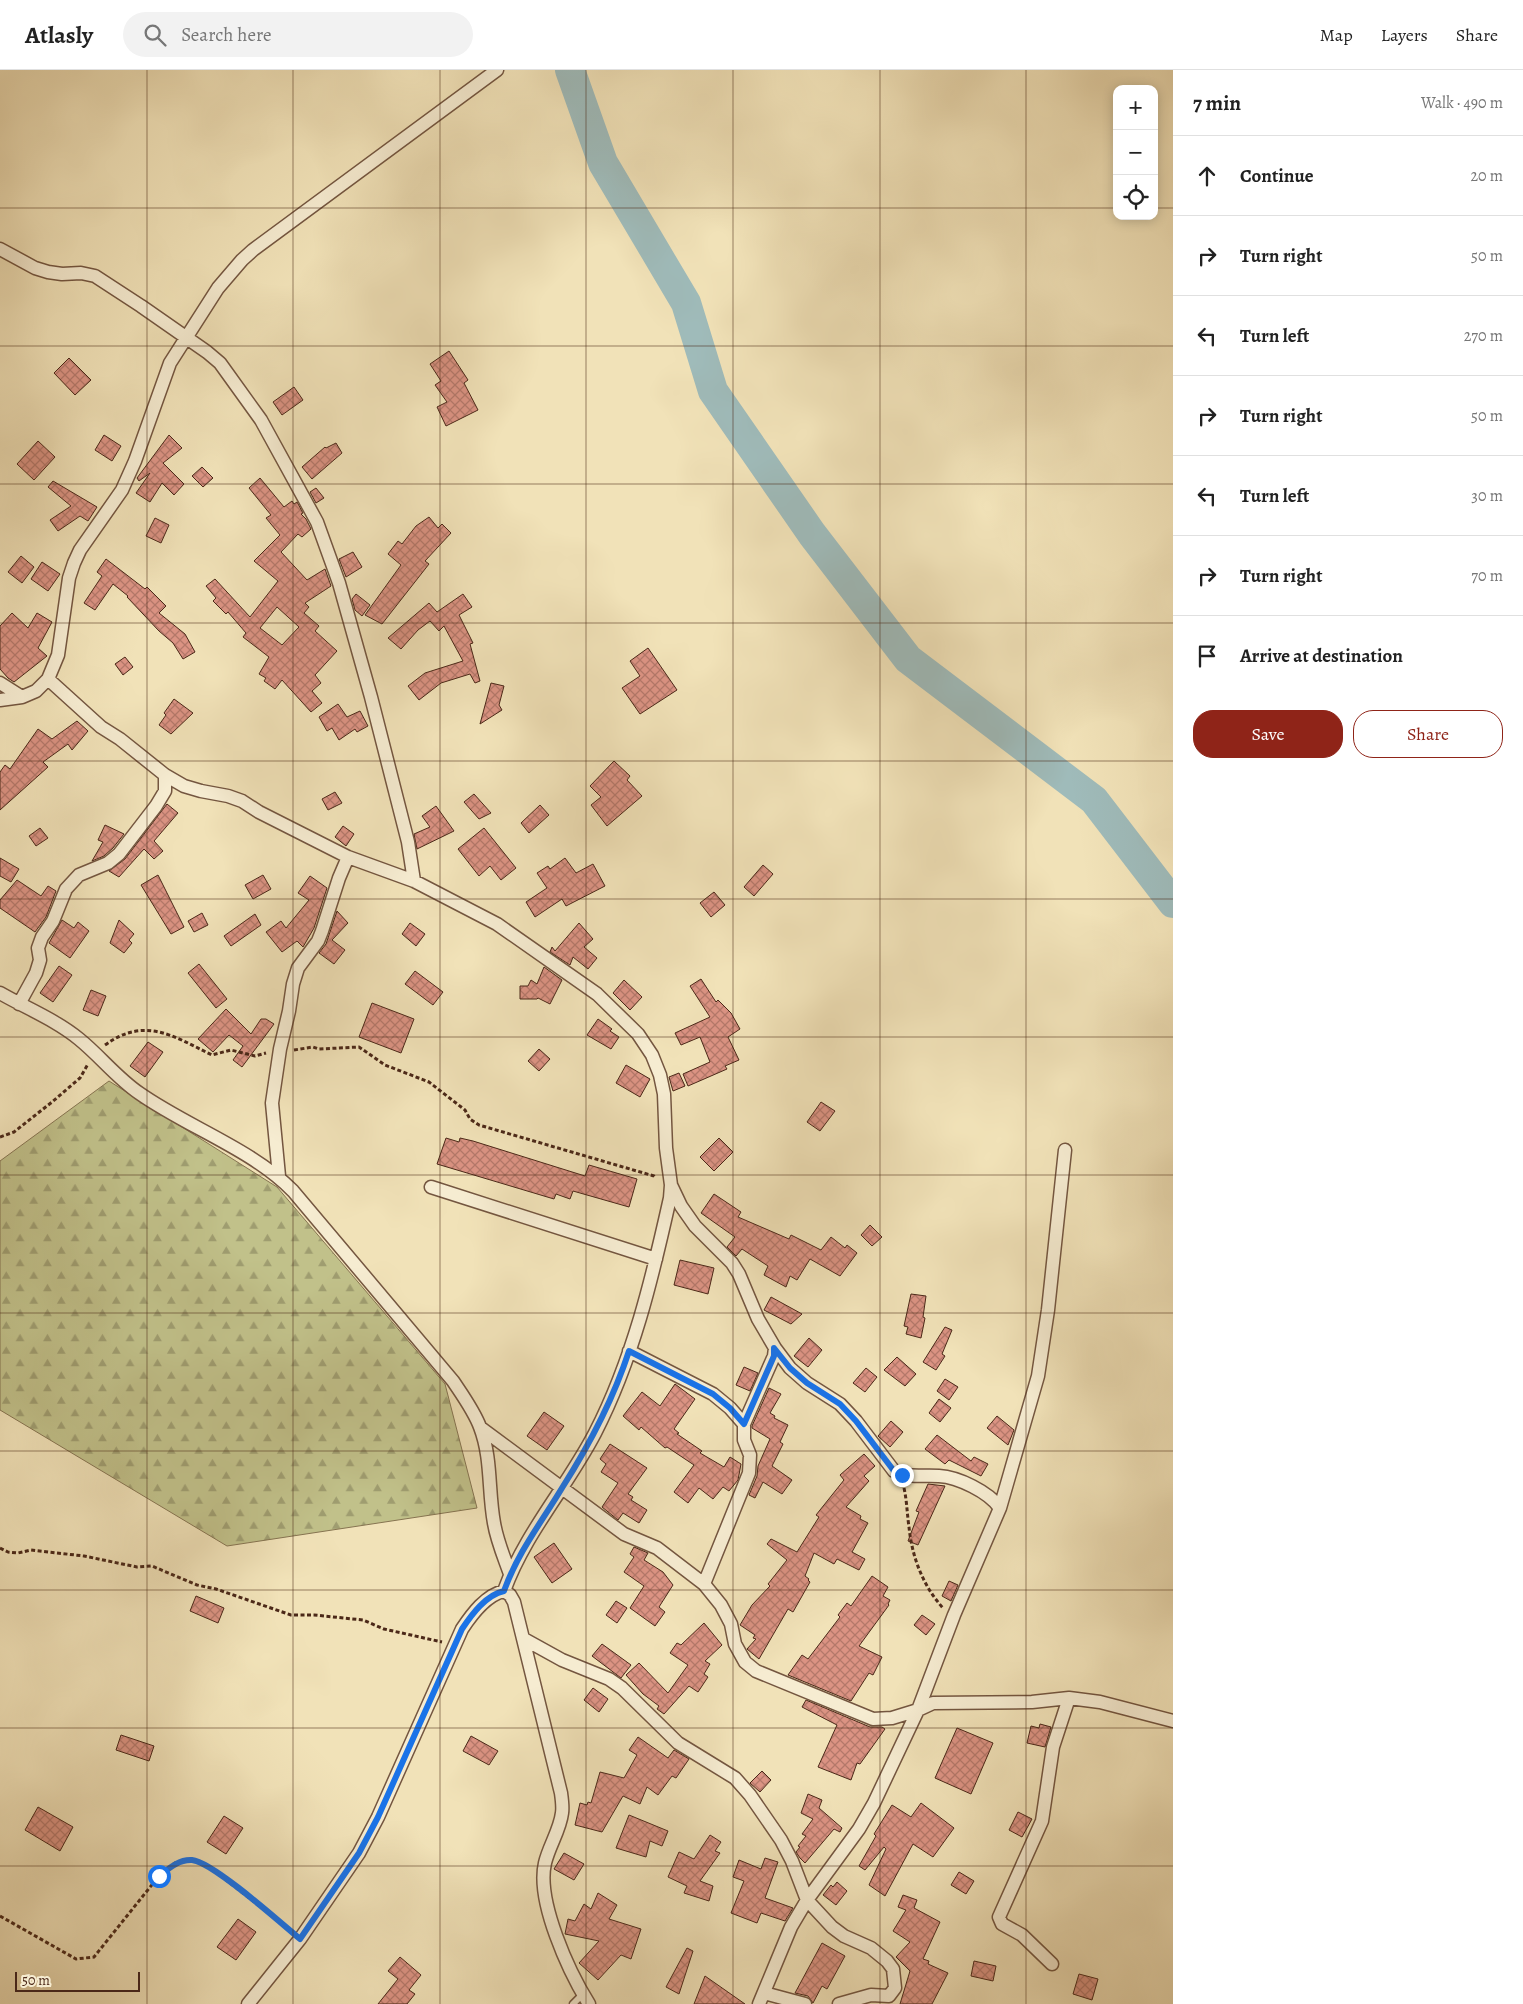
<!DOCTYPE html>
<html lang="en">
<head>
<meta charset="utf-8">
<style>
  body { margin:0; font-family:Alegreya,serif; background:#f2f2f2; color:#222 }
  .controls { position:absolute; right:15px; top:15px; display:grid; overflow:hidden; border-radius:10px; box-shadow:0 2px 12px #0003 }
  .controls button { width:45px; height:45px; display:grid; place-items:center; padding:0; border:0; border-bottom:1px solid #e0e0e0; background:#fff; color:#222; font:25px sans-serif }
  .scale { position:absolute; left:15px; bottom:12px; width:125px; box-sizing:border-box; padding-left:5px; border:2px solid #4b2818; border-top:0; font-size:14px; line-height:18px; white-space:nowrap; color:#4b2818; -webkit-text-stroke:4px #f6ecd1; paint-order:stroke }
  .stop { position:absolute; width:15px; height:15px; margin:-11px; border:4px solid #1a73e8; border-radius:50%; background:#fff }
  .stop.end { background:#1a73e8; border-color:#fff; box-shadow:0 1px 5px #0008 }
  .list { margin:0; padding:0; list-style:none }
  h2 { display:flex; justify-content:space-between; align-items:center; height:65px; margin:0; padding:0 20px; font-size:21px }
  h2 small { font-size:16px; font-weight:400; color:#767676 }
  .list li { display:grid; grid-template-columns:32px 1fr auto; gap:15px; align-items:center; box-sizing:border-box; height:80px; padding:0 20px; border-top:1px solid #e0e0e0 }
  .list b { display:block; font-size:19px; white-space:nowrap }
  .list em { font-size:16px; font-style:normal; color:#767676 }
  .actions { display:flex; gap:10px; padding:15px 20px }
  .actions a { flex:1; padding:11px 0; border:1px solid #8f2418; border-radius:20px; text-align:center; font-size:18px; color:#8f2418 }
  .actions .main { background:#8f2418; color:#fff }
  .icon { flex:none; width:28px; height:28px; fill:none; stroke:currentColor; stroke-width:2; stroke-linecap:round; stroke-linejoin:round }
  .map { position:relative; flex:none; width:1173px; height:1934px; overflow:hidden }
  header { display:flex; align-items:center; gap:30px; box-sizing:border-box; height:70px; padding:0 25px; background:#fff; border-bottom:1px solid #e0e0e0 }
  header strong { font-size:24px }
  nav { display:flex; gap:28px; margin-inline-start:auto; font-size:18px }
  .search { width:350px; height:45px; background:#f2f2f2; display:flex; align-items:center; gap:12px; box-sizing:border-box; padding:0 18px; border-radius:28px; color:#767676; font-size:19px }
  main { display:flex }
  aside { flex:1; background:#fff }
  .map>svg:first-child { display:block }
  .forest { fill:url(#forest-firs); stroke:#867451 }
  .lines { fill:none; stroke-linecap:round; stroke-linejoin:round }
  .river { stroke:#9fbbba; stroke-width:30 }
  .building { fill:url(#building-cross-hatch); stroke:#4b2818; fill-rule:evenodd }
  .service-casing { stroke:#745640; stroke-width:9 }
  .minor-casing { stroke:#745640; stroke-width:15 }
  .path { stroke:#4b2818; stroke-width:3; stroke-dasharray:4 2.5; stroke-linecap:butt }
  .service { stroke:#f6ecd1; stroke-width:6 }
  .minor { stroke:#f6ecd1; stroke-width:12 }
  .route { stroke:#1a73e8; stroke-width:6 }
  .grid { fill:none; stroke:#4b2818; stroke-width:1; stroke-opacity:0.55 }
</style>
</head>
<body>
<header>
<strong>Atlasly</strong>
<div class="search"><svg class="icon" aria-label="search" viewBox="0 0 24 24"><circle cx="10" cy="10" r="6"/><path d="M15 15l6 6"/></svg>Search here</div>
<nav><a>Map</a><a>Layers</a><a>Share</a></nav>
</header>
<main>
<div class="map">
<svg width="1173" height="1934" viewBox="0 0 1173 1934">
  <defs>
    <pattern id="forest-firs" width="22" height="20" patternUnits="userSpaceOnUse" patternTransform="scale(1.25)"><rect width="22" height="20" fill="#c1c18a"/><path d="M5 1l3.5 6h-7zM16 11l3.5 6h-7z" fill="#9f9d70"/></pattern>
    <pattern id="building-cross-hatch" width="8" height="8" patternUnits="userSpaceOnUse" patternTransform="scale(1.25)"><rect width="8" height="8" fill="#db9383"/><path d="M0 0l8 8M0 8l8-8" fill="none" stroke="#b4786a"/></pattern>
  </defs>
  <rect width="100%" height="100%" fill="#f1e2b8"/>
  <filter id="stains"><feTurbulence type="fractalNoise" baseFrequency=".004" numOctaves="4"/><feColorMatrix values="0 0 0 0 .2 0 0 0 0 .09 0 0 0 0 .02 0 0 0 .5 -.17"/></filter>
  <radialGradient id="worn" r=".72"><stop offset=".6" stop-color="#630" stop-opacity="0"/><stop offset="1" stop-color="#630" stop-opacity=".3"/></radialGradient>
  <path class="forest" d="M109 1011 277 1117 445 1314 477 1438 227 1476 0 1340V1091Z"/>
  <g class="lines">
    <path class="river" d="M570 0 603 93 686 233 713 321 812 464 908 589 1094 730 1173 833"/>
  </g>
  <path class="building" d="M449 281 468 310 464 313 478 340 446 356 437 337 447 332 435 315 441 311 430 294Z
    M69 288 91 310 75 325 54 303Z
    M294 317 303 330 282 345 273 332Z
    M104 365 121 376 112 391 95 380Z
    M169 365 182 378 163 393 184 414 174 425 162 413 150 432 136 423 150 403 139 411 137 408Z
    M38 371 55 387 34 410 17 394Z
    M336 373 342 383 312 409 302 397 325 377 326 378Z
    M202 397 213 408 203 417 192 406Z
    M260 408 284 437 292 431 294 434 297 432 303 443 301 444 306 449 311 459 302 467 298 464 281 482 307 510 325 499 331 516 305 533 309 537 304 543 319 556 315 561 337 581 315 605 321 613 312 621 322 633 311 642 282 610 275 619 264 611 266 608 259 604 269 587 243 567 246 563 228 542 226 544 213 531 216 528 206 516 215 509 250 547 278 511 254 491 280 465 266 448 271 445 249 418ZM277 537 299 557 282 575 260 558Z
    M53 411 97 437 88 451 80 446 58 461 50 450 71 436 48 417Z
    M316 418 324 428 316 433 310 422Z
    M429 447 438 458 442 454 451 463 425 491 429 494 382 554 365 545 401 495 388 484 398 471 402 474 416 456Z
    M155 448 169 455 161 473 146 466Z
    M353 482 362 497 346 507 339 489Z
    M21 486 34 497 22 513 8 502Z
    M106 489 145 519 147 517 166 536 159 543 185 564 195 582 183 589 173 573 159 561 127 527 128 526 113 514 95 540 84 533 102 506 97 502Z
    M42 492 60 504 48 521 31 509Z
    M356 524 370 535 362 546 355 540 352 529Z
    M463 524 472 537 459 545 473 573 470 574 480 611 475 613 470 604 441 613 419 630 408 616 425 603 463 591 444 556 439 561 430 551 418 560 401 579 388 568 429 533 437 542Z
    M12 543 28 558 37 543 52 552 38 578 47 586 14 612 8 608 0 599V556Z
    M648 578 677 620 640 644 622 618 640 606 630 591Z
    M125 587 133 597 123 605 115 594Z
    M491 613 504 616 499 635 502 640 480 654Z
    M174 629 193 643 171 664 159 655 166 645 164 643Z
    M338 634 347 647 360 641 368 656 357 662 355 659 339 670 332 658 327 661 319 647Z
    M77 651 88 661 72 680 68 674 43 692 48 697 0 740V702L5 695 10 699 38 659 52 669Z
    M614 691 630 706 627 710 642 726 607 756 591 735 601 727 590 716Z
    M335 722 342 733 328 740 322 729Z
    M474 724 491 743 479 749 464 732Z
    M167 734 178 743 154 771 163 781 154 789 144 779 119 807 109 801 125 789Z
    M540 735 549 745 529 763 521 753Z
    M436 736 454 761 417 779 414 764 430 757 422 746Z
    M105 755 124 764 113 778 104 786 92 791 103 772 98 770Z
    M343 756 354 764 346 776 335 767Z
    M40 758 48 768 36 776 29 766Z
    M484 758 516 798 501 810 490 796 479 806 458 779Z
    M0 788 19 799 11 812 0 806Z
    M565 788 576 803 593 794 605 816 566 836 562 829 535 847 526 832 547 818 537 803 548 796 550 799Z
    M763 795 773 804 754 826 744 817Z
    M158 805 184 857 171 864 141 815Z
    M263 805 271 819 253 829 245 815Z
    M310 806 327 818 314 858 303 877 297 871 282 882 266 862 281 851 286 858 309 830 298 823Z
    M17 810 41 826 48 816 56 821 46 847 35 862 0 838V830Z
    M714 822 725 835 711 847 700 833Z
    M337 841 348 853 332 870 345 880 334 894 319 883 326 874Z
    M202 843 208 855 194 862 188 851Z
    M255 844 261 855 231 876 224 866Z
    M62 850 74 858 78 852 89 861 70 888 49 873Z
    M119 850 134 864 129 870 132 873 124 883 110 873Z
    M410 853 425 864 416 876 402 864Z
    M579 853 593 869 584 877 597 888 588 899 573 887 570 895 550 882 552 877 555 881Z
    M199 894 227 929 216 938 188 903Z
    M59 896 72 905 53 932 40 923Z
    M544 897 562 910 550 934 538 928 537 929H520V916H528L531 910 537 914Z
    M415 901 443 922 433 935 405 914Z
    M701 909 716 932 718 930 731 943 740 959 728 967 739 990 725 996 727 999 688 1016 683 1004 710 992 700 967 681 975 675 963 710 947 690 916Z
    M624 910 642 927 630 940 613 923Z
    M91 920 106 926 98 946 83 940Z
    M372 933 414 949 401 983 359 967Z
    M226 939 251 964 261 949H266L274 954 242 997 233 990 243 976 229 965 213 982 198 969Z
    M598 949 612 959 610 961 619 967 611 979 587 965Z
    M148 972 163 982 145 1007 130 996Z
    M539 979 550 989 539 1001 528 991Z
    M626 995 650 1009 640 1027 616 1013Z
    M679 1003 685 1016 673 1021 669 1007Z
    M821 1032 835 1041 820 1061 807 1052Z
    M446 1068 459 1072 460 1068 473 1071 585 1106 589 1095 637 1109 629 1137 573 1121 570 1129 556 1124 554 1129 437 1094Z
    M719 1068 733 1082 714 1101 700 1087Z
    M714 1124 741 1142 738 1147 789 1169 791 1165 821 1180 831 1167 845 1178 847 1175 857 1183 840 1206 810 1189 797 1210 790 1206 786 1217 764 1205 768 1196 742 1179 736 1186 727 1177 735 1167 701 1143Z
    M870 1155 882 1167 872 1176 861 1165Z
    M680 1190 714 1198 708 1224 674 1215Z
    M911 1224 926 1226 923 1247 925 1248 921 1268 906 1264 908 1257 904 1256Z
    M771 1227 802 1244 791 1254 764 1240Z
    M945 1257 952 1260 942 1284 945 1286 936 1300 923 1292Z
    M809 1268 822 1280 808 1297 794 1286Z
    M897 1287 916 1304 905 1316 884 1300Z
    M744 1297 758 1303 750 1321 736 1315Z
    M866 1298 877 1307 865 1322 853 1313Z
    M945 1309 958 1317 949 1330 937 1321Z
    M675 1314 695 1329 674 1359 679 1363 677 1364 702 1381 700 1383 724 1397 730 1387 741 1394 738 1410 729 1421 723 1417 713 1429 699 1418 688 1433 674 1422 694 1395 667 1377 665 1378 641 1357 639 1360 623 1346 642 1322 660 1336Z
    M769 1318 781 1324 770 1343 775 1346 774 1348 788 1355 780 1372 783 1374 772 1396 792 1410 782 1424 763 1412 755 1428 749 1425 757 1406 758 1396 770 1369 752 1358V1356Z
    M939 1329 951 1338 940 1352 929 1343Z
    M544 1342 564 1356 547 1380 527 1366Z
    M997 1346 1014 1360 1008 1375 987 1358Z
    M891 1351 903 1362 890 1377 878 1366Z
    M937 1365 971 1391 974 1387 988 1394 981 1406 949 1390 945 1394 925 1379Z
    M610 1374 647 1398 628 1424 633 1427 631 1430 647 1440 639 1453 623 1443 618 1450 602 1437 618 1413 601 1402 606 1394 600 1389Z
    M864 1384 875 1396 864 1406 869 1411 846 1437 861 1446 860 1449 868 1453 852 1482 865 1489 859 1500 837 1489 834 1494 814 1483 805 1506 809 1509 808 1510 810 1512 793 1542 788 1539 759 1589 747 1579 756 1569 753 1568 755 1565 740 1555 752 1535 770 1516 768 1514 787 1490 767 1474 771 1469 797 1482 819 1447 816 1445 844 1410 840 1405Z
    M928 1414 945 1416 918 1475 908 1471 919 1442 916 1441Z
    M554 1473 572 1499 552 1513 534 1487Z
    M634 1477 648 1483 644 1490 663 1502 673 1515 659 1537 665 1542 655 1556 630 1538 644 1516 624 1502 634 1487 630 1484Z
    M872 1506 888 1517 883 1526 890 1530 888 1534 889 1535 859 1576 882 1587 873 1605 869 1603 851 1631 788 1605 802 1585 808 1589 840 1547 838 1545 847 1533 851 1536Z
    M949 1511 958 1515 951 1531 942 1526Z
    M196 1526 224 1538 218 1553 190 1541Z
    M616 1531 627 1538 617 1553 606 1545Z
    M922 1545 935 1554 926 1565 914 1555Z
    M704 1553 722 1575 705 1591 710 1594 704 1604 708 1607 698 1622 689 1616 664 1644 657 1639 659 1636 643 1624 626 1605 639 1593 668 1623 688 1595 670 1583 677 1573 681 1575Z
    M602 1574 631 1595 621 1608 592 1586Z
    M593 1618 608 1629 599 1642 584 1630Z
    M806 1630 870 1657H882L885 1659 860 1694 857 1693 851 1710 818 1697 837 1655 802 1637Z
    M1040 1654 1051 1657 1045 1677 1027 1673 1031 1656 1039 1658Z
    M957 1658 993 1673 971 1724 935 1708Z
    M121 1665 154 1676 149 1691 116 1680Z
    M471 1666 498 1681 489 1695 463 1681Z
    M638 1667 668 1688 674 1680 689 1689 676 1708 672 1706 658 1725 647 1717 640 1734 623 1726 602 1762 575 1755 580 1733 587 1735 588 1732 591 1733 600 1702 624 1708 637 1685 629 1680Z
    M762 1701 771 1710 760 1722 750 1713Z
    M808 1724 822 1730 819 1738 842 1758 840 1762 834 1759 805 1793 800 1788 796 1782 800 1777 798 1776 806 1766 802 1764 813 1749 801 1743Z
    M921 1733 954 1758 933 1787 913 1774 885 1826 869 1815 886 1779 884 1777 865 1800 859 1796 876 1766 874 1764 892 1735 911 1747Z
    M38 1737 73 1757 60 1781 25 1760Z
    M1018 1742 1032 1749 1022 1767 1009 1760Z
    M629 1745 668 1761 662 1776 650 1771 646 1787 616 1778Z
    M224 1746 243 1758 226 1784 207 1772Z
    M710 1765 721 1772 715 1781 720 1783 700 1811 713 1816 709 1831 684 1823 687 1816 668 1807 679 1782 694 1789Z
    M564 1783 584 1794 574 1810 554 1799Z
    M765 1788 778 1792 765 1828 793 1838 785 1851 761 1843 757 1853 731 1843 744 1811 733 1807 739 1790 761 1799Z
    M959 1802 974 1811 966 1824 951 1815Z
    M837 1812 847 1821 836 1835 823 1825 831 1815 833 1817Z
    M598 1823 617 1835 609 1849 641 1859 631 1889 621 1885 598 1910 579 1893 599 1871 565 1864 568 1849 575 1851 584 1834 591 1839Z
    M903 1825 917 1830 914 1838 940 1852 923 1889 929 1891 928 1894 948 1903 932 1934H900L910 1901 896 1887 910 1872 893 1861 906 1840 898 1837Z
    M238 1849 256 1862 236 1890 217 1877Z
    M822 1873 845 1886 827 1919 822 1916 813 1933 808 1926 795 1923Z
    M687 1878 693 1881 679 1924 666 1917Z
    M400 1887 421 1905 409 1920 415 1924 407 1934H378L398 1909 388 1901Z
    M974 1891 996 1896 993 1911 971 1906Z
    M1079 1904 1098 1909 1092 1930 1073 1924Z
    M705 1906 745 1934H694Z"/>
  <g class="lines">
    <defs>
      <path id="service" d="M573 1934 583 1924"/>
      <path id="minor" d="M0 179 35 198 48 202 62 204 81 203 95 206 141 236 207 282 220 293 261 350 317 452 339 513 371 627 408 772 414 811
        M48 609 101 657 120 669 165 705 184 716 201 721 228 726 242 731 259 742 348 787 414 811 497 854 597 924 638 964 652 985 660 1005 664 1024 666 1078 671 1115 670 1128C652 1209 633 1289 595 1363 567 1417 525 1463 504 1521
        M0 613 22 627
        M0 630 22 627 36 621 48 609 58 585 69 508 74 493 80 480 122 420 135 391 170 293 218 218 242 190 253 180 497 0
        M0 923C26 938 56 950 79 969 100 986 117 1008 139 1023 187 1057 252 1079 293 1121L453 1311C463 1326 474 1341 480 1357 492 1388 488 1421 494 1453 497 1471 504 1487 510 1504
        M19 934 36 903 40 890 38 878 42 867 53 851 66 819 79 805 108 793 119 784 156 736 165 721V705
        M279 1106 272 1033 280 979 289 941 293 914 298 898 318 871 322 861 339 808 348 787
        M671 1115 681 1136 695 1156 732 1193 739 1204 758 1249 775 1278 790 1298 807 1313 840 1334 856 1351 894 1401C907 1408 924 1405 939 1406 958 1407 989 1422 1000 1438
        M431 1117 656 1189
        M629 1281 713 1324 730 1338 744 1354
        M481 1358 624 1464 657 1478 704 1514 721 1535 731 1554 735 1574 745 1592 756 1601 873 1649 892 1648 918 1640 954 1545 1000 1438 1038 1306 1048 1240 1065 1080
        M704 1514 749 1403 750 1385 744 1370V1354L774 1286 775 1278
        M524 1569 562 1590 609 1609 622 1618 678 1673 735 1708 750 1725 781 1770 792 1791 807 1830 832 1857 844 1866 871 1878 887 1891 893 1899 895 1918 889 1926 871 1925 839 1934
        M1052 1894 1022 1865 1002 1854 999 1847 1042 1751 1053 1677 1069 1628
        M764 1923 805 1934
        M248 1934 300 1869 359 1783 378 1747 462 1559C472 1544 486 1525 504 1521L510 1525 514 1532 561 1723C562 1730 563 1737 562 1743 560 1760 549 1776 545 1793 536 1831 569 1902 589 1934
        M759 1934 791 1857 807 1830 859 1759 874 1733 918 1640 933 1633 1032 1632 1069 1628 1100 1632 1173 1651"/>
    </defs>
    <use href="#service" class="service-casing"/>
    <use href="#minor" class="minor-casing"/>
    <path class="path" d="M105 975C145 946 173 966 212 985L231 980 255 986 266 983
      M294 980 313 977 319 979 359 977 385 995 429 1012 465 1040 470 1049 479 1055 654 1106 656 1108
      M0 1067 14 1062 52 1032 80 1008 88 994
      M904 1418C907 1431 907 1444 909 1457 912 1487 923 1516 943 1538
      M0 1478 8 1482 18 1483 31 1480 84 1486 137 1497 152 1496 197 1515 216 1519 291 1545H314L363 1550 384 1559 442 1572
      M0 1846 76 1889 94 1887 159 1806 175 1793 192 1790 211 1798 290 1860"/>
    <use href="#service" class="service"/>
    <use href="#minor" class="minor"/>
  </g>
  <g class="lines">
    <path class="route" d="M159 1806C168 1799 179 1789 192 1790 213 1792 281 1853 300 1869L359 1783 378 1747 462 1559C472 1544 486 1525 504 1521 518 1482 541 1453 562 1418 590 1374 613 1330 629 1281L713 1324 730 1338 744 1354 774 1286V1278L790 1298 807 1313 840 1334 856 1351 894 1401 902 1405"/>
  </g>
  <path class="grid" d="M147 0V1934M293 0V1934M440 0V1934M586 0V1934M733 0V1934M880 0V1934M1026 0V1934M0 138H1117M1154 138H1173M0 276H1173M0 414H1173M0 553H1173M0 691H1173M0 829H1173M0 967H1173M0 1105H1173M0 1243H1173M0 1381H1173M0 1520H1173M0 1658H1173M0 1796H1173"/>
  <rect width="100%" height="100%" filter="url(#stains)"/>
  <rect width="100%" height="100%" fill="url(#worn)"/>
</svg>
<div class="controls">
<button>+</button>
<button>−</button>
<button><svg class="icon" aria-label="locate" viewBox="0 0 24 24"><circle cx="12" cy="12" r="6"/><path d="M12 2v4M12 18v4M2 12h4M18 12h4"/></svg></button>
</div>
<div class="scale">50 m</div>
<div class="stop" style="left:159px;top:1806px"></div>
<div class="stop end" style="left:902px;top:1405px"></div>
</div>
<aside>
<h2>7 min<small>Walk · 490 m</small></h2>
<ul class="list">
<li><svg class="icon" aria-label="ahead" viewBox="0 0 24 24"><path d="M12 20V5M6 11l6-6 6 6"/></svg><div><b>Continue</b></div><em>20 m</em></li>
<li><svg class="icon" aria-label="right" viewBox="0 0 24 24"><path d="M7 20v-9h11M14 6l5 5-5 5"/></svg><div><b>Turn right</b></div><em>50 m</em></li>
<li><svg class="icon" aria-label="left" viewBox="0 0 24 24"><path d="M17 20v-9H6M10 6l-5 5 5 5"/></svg><div><b>Turn left</b></div><em>270 m</em></li>
<li><svg class="icon" aria-label="right" viewBox="0 0 24 24"><path d="M7 20v-9h11M14 6l5 5-5 5"/></svg><div><b>Turn right</b></div><em>50 m</em></li>
<li><svg class="icon" aria-label="left" viewBox="0 0 24 24"><path d="M17 20v-9H6M10 6l-5 5 5 5"/></svg><div><b>Turn left</b></div><em>30 m</em></li>
<li><svg class="icon" aria-label="right" viewBox="0 0 24 24"><path d="M7 20v-9h11M14 6l5 5-5 5"/></svg><div><b>Turn right</b></div><em>70 m</em></li>
<li><svg class="icon" aria-label="arrive" viewBox="0 0 24 24"><path d="M6 21V4h12l-3 4 3 4H6"/></svg><div><b>Arrive at destination</b></div></li>
</ul>
<div class="actions"><a class="main">Save</a><a>Share</a></div>
</aside>
</main>
</body>
</html>
